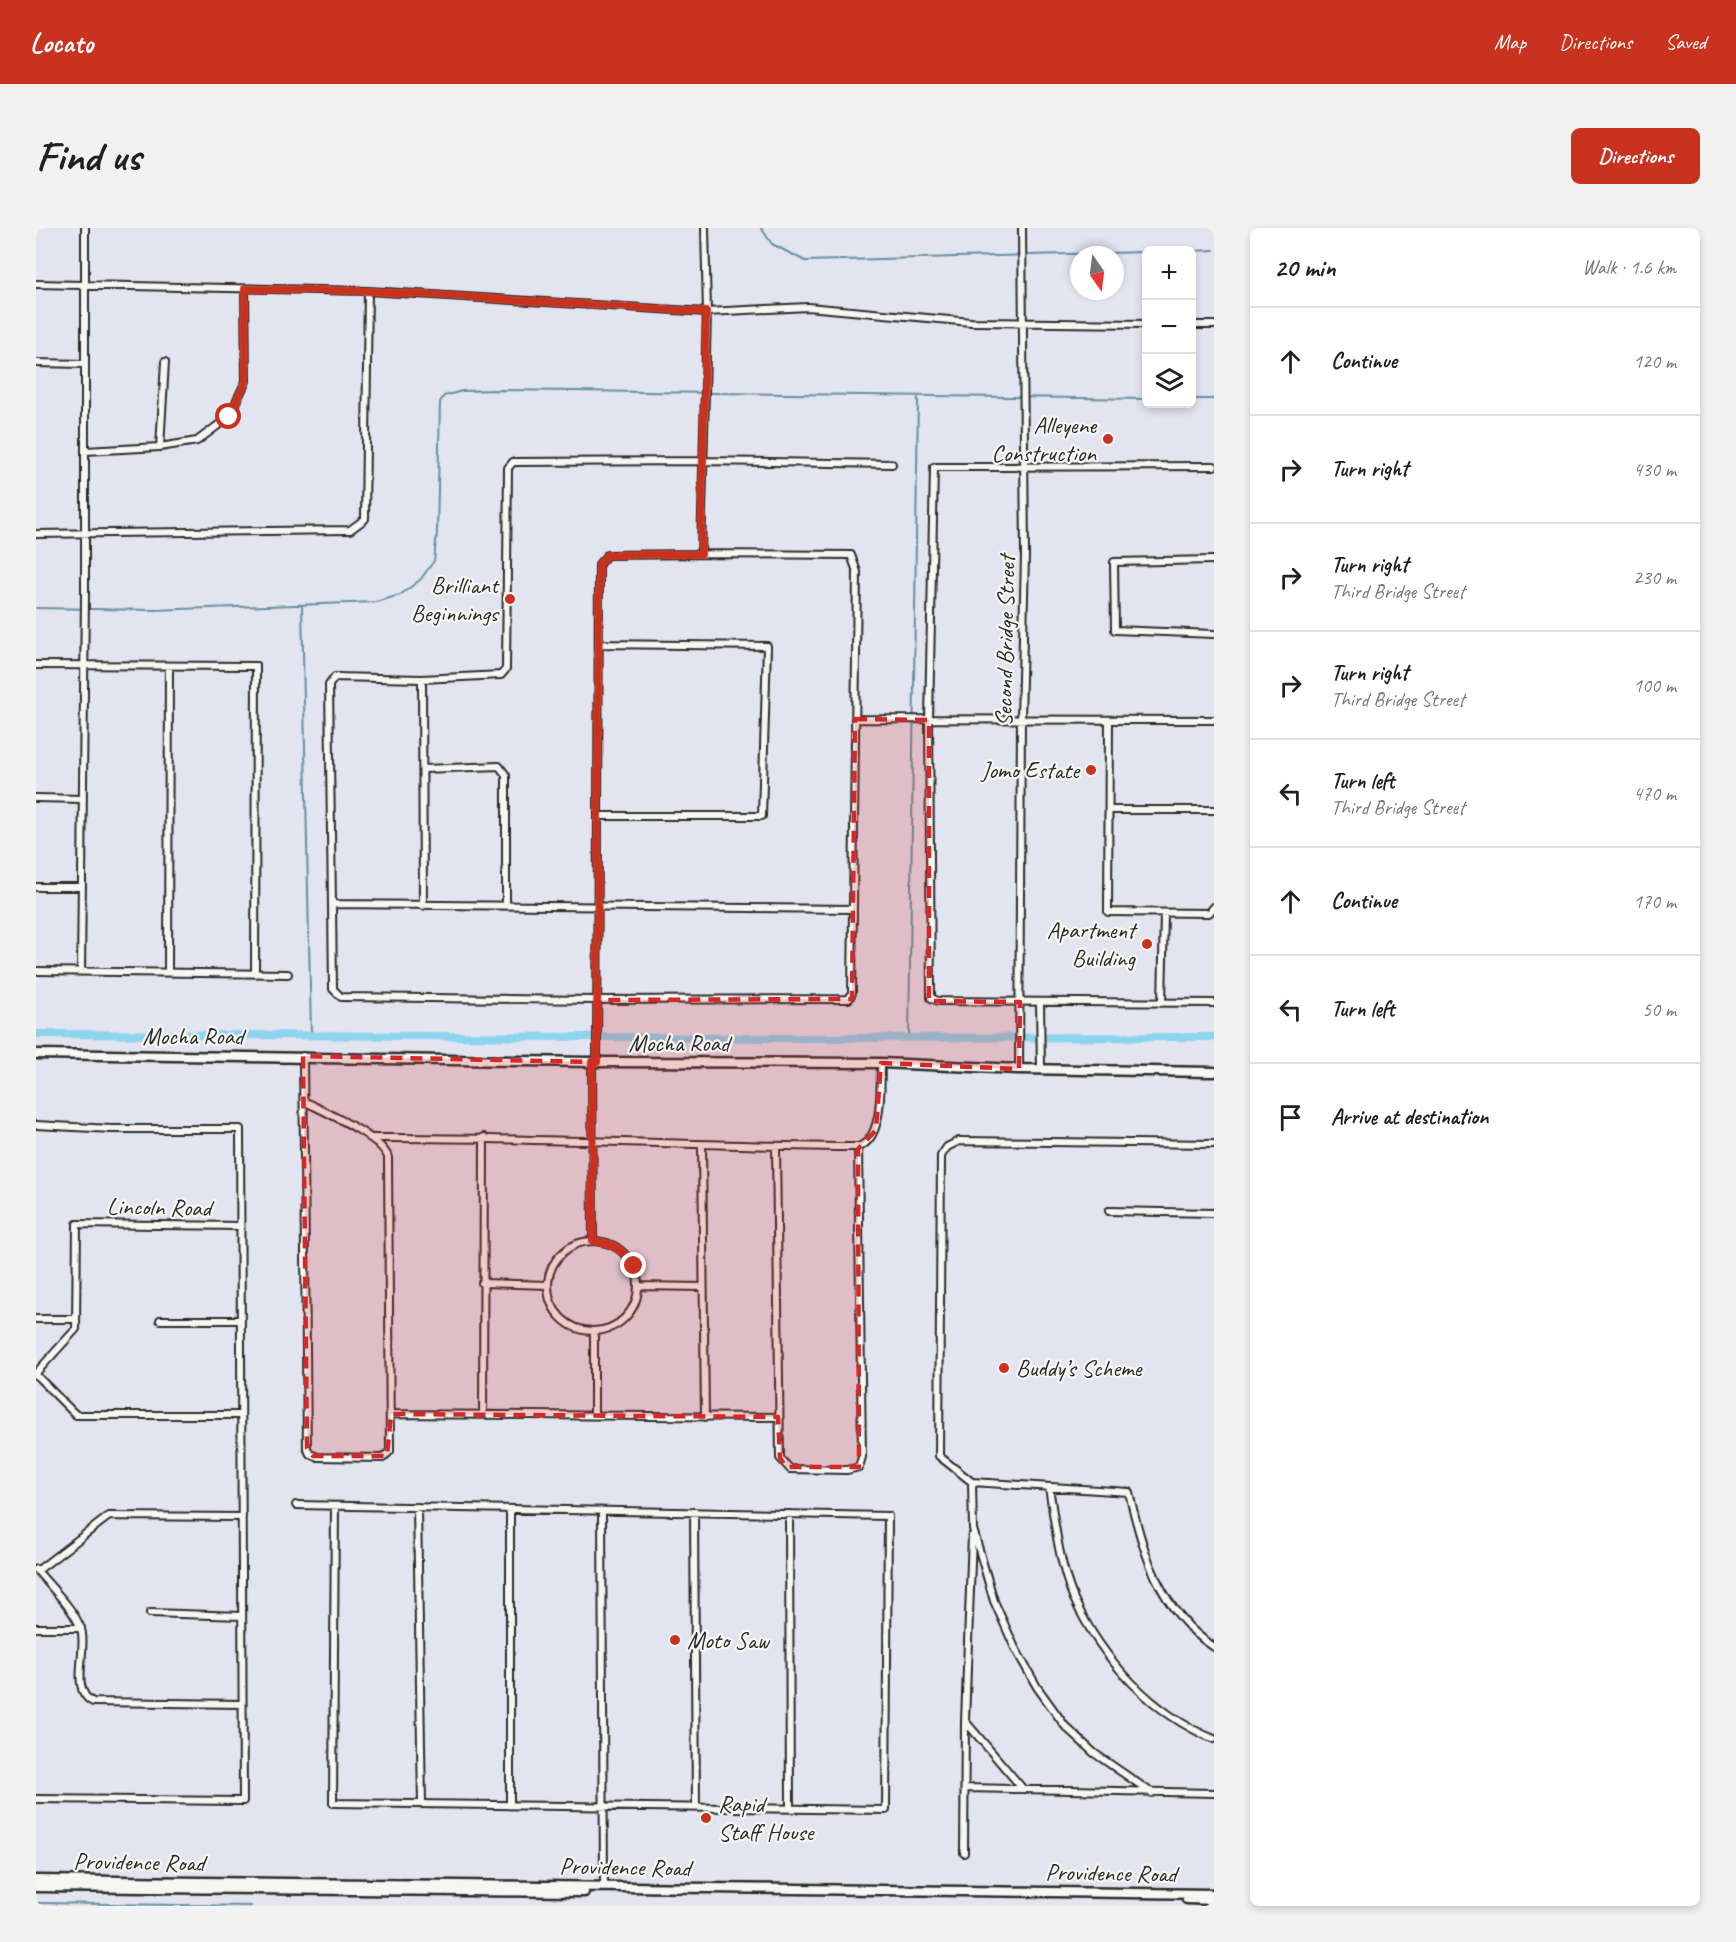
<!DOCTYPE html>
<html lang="en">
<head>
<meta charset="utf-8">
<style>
  body { margin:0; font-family:Caveat,sans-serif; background:#f2f2f2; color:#202124 }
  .controls { position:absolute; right:18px; top:18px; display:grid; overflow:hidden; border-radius:9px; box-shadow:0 3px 9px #0003 }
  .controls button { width:54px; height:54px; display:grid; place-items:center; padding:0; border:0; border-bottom:2px solid #e0e0e0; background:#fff; color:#202124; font:30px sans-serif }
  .compass { position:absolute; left:1034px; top:18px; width:54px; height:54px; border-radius:50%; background:#fff; box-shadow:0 3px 9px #0003; rotate:166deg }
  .stop { position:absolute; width:18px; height:18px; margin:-14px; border:4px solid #c8321e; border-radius:50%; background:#fff }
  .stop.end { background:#c8321e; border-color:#fff; box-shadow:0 2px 6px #0008 }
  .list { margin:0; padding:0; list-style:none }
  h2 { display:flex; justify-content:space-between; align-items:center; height:78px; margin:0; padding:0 24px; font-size:26px }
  h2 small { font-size:20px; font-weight:400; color:#757577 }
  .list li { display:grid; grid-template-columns:39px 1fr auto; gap:18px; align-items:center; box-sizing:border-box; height:108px; padding:0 24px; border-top:2px solid #e0e0e0 }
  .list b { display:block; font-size:22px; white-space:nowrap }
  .list p { margin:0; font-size:20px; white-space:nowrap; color:#757577 }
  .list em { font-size:20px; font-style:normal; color:#757577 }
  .icon { flex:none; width:33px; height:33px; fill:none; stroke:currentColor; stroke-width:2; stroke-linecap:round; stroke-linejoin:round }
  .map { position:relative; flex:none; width:1178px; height:1678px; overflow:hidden; border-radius:9px }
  header { display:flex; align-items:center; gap:36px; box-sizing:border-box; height:84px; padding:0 30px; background:#c8321e; color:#fff }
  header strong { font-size:28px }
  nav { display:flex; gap:33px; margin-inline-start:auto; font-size:21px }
  .intro { display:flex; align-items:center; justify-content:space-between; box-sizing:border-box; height:144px; padding:0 36px }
  h1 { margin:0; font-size:42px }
  .button { padding:15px 27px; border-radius:9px; background:#c8321e; color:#fff; font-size:21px; font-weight:700 }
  main { display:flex; gap:36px; padding:0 36px }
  aside { flex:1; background:#fff; border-radius:9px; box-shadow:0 3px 9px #0003 }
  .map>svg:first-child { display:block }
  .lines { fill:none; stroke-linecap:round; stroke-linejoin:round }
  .stream { stroke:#6690a0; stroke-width:2 }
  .canal { stroke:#8dd4ee; stroke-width:8 }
  .street-casing { stroke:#2b2b2b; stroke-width:10 }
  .secondary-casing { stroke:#2b2b2b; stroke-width:13 }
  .street { stroke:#f6f6f2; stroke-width:6 }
  .secondary { stroke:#f6f6f2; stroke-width:8 }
  .route { stroke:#c8321e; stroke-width:8 }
  .marked { fill:#d62828; fill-opacity:0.2; stroke:#d62828; stroke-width:4.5; stroke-dasharray:12 8; stroke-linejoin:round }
  .poi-dot { fill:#c8321e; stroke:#f6f6f2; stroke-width:2 }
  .labels { text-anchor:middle; stroke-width:4.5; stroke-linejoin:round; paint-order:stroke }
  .poi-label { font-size:24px; fill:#2b2b2b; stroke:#f6f6f2; text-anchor:end }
  .street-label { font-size:24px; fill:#2b2b2b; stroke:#f6f6f2 }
</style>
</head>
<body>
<header>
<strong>Locato</strong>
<nav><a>Map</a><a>Directions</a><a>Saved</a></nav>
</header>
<div class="intro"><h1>Find us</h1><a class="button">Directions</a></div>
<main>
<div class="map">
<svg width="1178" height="1678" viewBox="0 0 1178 1678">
  <rect width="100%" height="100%" fill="#e2e4f0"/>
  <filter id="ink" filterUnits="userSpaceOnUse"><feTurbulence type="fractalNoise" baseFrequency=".0167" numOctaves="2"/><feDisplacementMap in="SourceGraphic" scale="12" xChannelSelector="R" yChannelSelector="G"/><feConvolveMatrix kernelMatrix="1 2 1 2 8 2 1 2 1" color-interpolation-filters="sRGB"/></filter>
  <g filter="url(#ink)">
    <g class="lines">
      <path class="stream" d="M725 0 736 16 769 33 1110 24
        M1156 23 1178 22
        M1156 171H1178
        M266 377 275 806
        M0 380 117 382 340 374 364 367 384 352 398 333 401 304 404 174 408 168 426 163 461 162 1110 171
        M873 809 882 170
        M0 1675 215 1678"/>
      <path class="canal" d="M0 806 756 810 1178 809"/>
      <defs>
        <path id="street" d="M0 56 332 63 671 84 772 79 935 94 1110 96
          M1156 97H1178
          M0 135 49 136
          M124 219 129 134
          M49 223 124 219 161 213 193 189 210 153 209 61
          M1178 238 898 239 893 492 895 770 902 773 1178 775
          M0 306 314 302 329 291 332 63
          M665 326 815 327 821 344 816 765 813 771 561 772 305 769 297 761 296 676 817 681
          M1178 332 1078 334 1079 402 1178 406
          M0 437 220 438 219 746
          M386 451 387 678
          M819 491 1178 492
          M1073 492 1072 684 1173 685 1178 679
          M388 541 463 538 470 547V677
          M0 570 47 571
          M1073 582H1178
          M562 588H726L731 418 563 416
          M0 659H46
          M296 676 293 457 299 449 386 451 465 447 470 441 472 240 477 234 666 233 856 236
          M0 743 252 746
          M45 743 49 369V0
          M132 744 133 438
          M1004 774 1005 841
          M1126 775 1128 685
          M267 828 271 1220 274 1226 282 1229 347 1230 354 1223 352 929C344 908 289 884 268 873
          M556 834 557 1013
          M561 834 563 336 571 327 665 326 671 84 669 0
          M983 841 985 491 989 328 986 0
          M0 897 76 901H204L207 1573 0 1571
          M334 910C497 909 659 918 822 919 848 911 844 859 845 835
          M1178 916 923 913 911 919 905 928 903 1228 936 1254 1093 1264C1106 1323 1124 1384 1178 1419
          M666 917 669 1189
          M740 919 744 1230 754 1241 811 1242 823 1239 826 1229 822 919
          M1073 983 1178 985
          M512 1058a45 45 0 1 1 90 0a45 45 0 1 1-90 0Z
          M446 1055 512 1057
          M603 1058 667 1059
          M0 1091H40
          M124 1092H205
          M558 1103V1187
          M0 1145 40 1101 41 996 204 998
          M0 1147 40 1187H205
          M355 1186 742 1189
          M447 1187 448 909
          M936 1254 937 1301 958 1373 979 1420 1001 1459 1029 1498 1058 1525 1116 1565
          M1013 1259C1019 1296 1023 1336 1038 1371 1066 1431 1116 1486 1178 1511
          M260 1277C457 1281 655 1284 852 1288L850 1582 297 1575 299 1278
          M381 1279 386 1576
          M474 1281V1577
          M566 1283 568 1659
          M658 1284 660 1579
          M753 1286 754 1580
          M0 1341C14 1359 37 1379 45 1401 52 1422 33 1463 57 1474L206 1476
          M1 1343 73 1288 206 1289
          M114 1385 206 1388
          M0 1400H45
          M929 1493 987 1561
          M930 1560 1178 1565
          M928 1625 929 1493 936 1308"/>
        <path id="secondary" d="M0 826 556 834 845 835 983 841 1178 844
          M0 1652 1178 1666
          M0 1659 548 1664
          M1151 1671 1178 1672"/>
      </defs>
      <use href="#street" class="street-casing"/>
      <use href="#secondary" class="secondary-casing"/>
      <use href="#street" class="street"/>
      <use href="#secondary" class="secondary"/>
    </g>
  </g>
  <g class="lines" filter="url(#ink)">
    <path class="route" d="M193 189 210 153 209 61 332 63 670 84 665 326 571 327 563 336 561 834H556L557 1013C575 1014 588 1022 598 1038"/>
  </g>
  <path class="marked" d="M819 491 893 492V773L984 774 983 841 845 835 840 902 822 921 823 1239H750L744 1230 742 1189 355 1186 351 1228H277L271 1220 267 828 561 834V772L816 771Z"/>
  <g class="poi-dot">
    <circle cx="1072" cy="211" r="6"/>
    <circle cx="474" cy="371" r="6"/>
    <circle cx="1055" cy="542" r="6"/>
    <circle cx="1111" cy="716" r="6"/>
    <circle cx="968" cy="1140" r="6"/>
    <circle cx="639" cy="1412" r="6"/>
    <circle cx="670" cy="1590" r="6"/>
  </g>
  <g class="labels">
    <g class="poi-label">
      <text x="1060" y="205">Alleyene<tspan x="1060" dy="28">Construction</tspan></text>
      <text x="462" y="365">Brilliant<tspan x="462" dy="28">Beginnings</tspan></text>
      <text x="1043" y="550">Jomo Estate</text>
      <text x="1099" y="710">Apartment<tspan x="1099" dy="28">Building</tspan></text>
      <text x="980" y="1148" text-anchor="start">Buddy’s Scheme</text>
      <text x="651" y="1420" text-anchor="start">Moto Saw</text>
      <text x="682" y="1584" text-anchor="start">Rapid<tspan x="682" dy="28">Staff House</tspan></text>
    </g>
    <g class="street-label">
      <text transform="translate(969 413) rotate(-89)" y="8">Second Bridge Street</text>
      <text x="157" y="816">Mocha Road</text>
      <text x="643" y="823">Mocha Road</text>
      <text transform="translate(123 979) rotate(1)" y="8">Lincoln Road</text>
      <text transform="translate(103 1634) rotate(1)" y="8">Providence Road</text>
      <text transform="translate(589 1639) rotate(1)" y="8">Providence Road</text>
      <text transform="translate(1075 1645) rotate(1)" y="8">Providence Road</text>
    </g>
  </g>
</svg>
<div class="controls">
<button>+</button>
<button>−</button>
<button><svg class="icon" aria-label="layers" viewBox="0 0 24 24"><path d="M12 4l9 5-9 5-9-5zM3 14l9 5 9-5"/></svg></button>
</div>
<svg class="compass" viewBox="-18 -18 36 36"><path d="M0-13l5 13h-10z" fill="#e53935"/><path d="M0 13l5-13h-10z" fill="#757577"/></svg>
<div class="stop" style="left:193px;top:189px"></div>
<div class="stop end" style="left:598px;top:1038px"></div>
</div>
<aside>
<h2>20 min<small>Walk · 1.6 km</small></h2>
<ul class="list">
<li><svg class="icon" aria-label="ahead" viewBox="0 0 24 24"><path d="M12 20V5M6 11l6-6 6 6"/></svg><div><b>Continue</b></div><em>120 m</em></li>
<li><svg class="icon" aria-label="right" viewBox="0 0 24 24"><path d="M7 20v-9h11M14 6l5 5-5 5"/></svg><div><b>Turn right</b></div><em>430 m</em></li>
<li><svg class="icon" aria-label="right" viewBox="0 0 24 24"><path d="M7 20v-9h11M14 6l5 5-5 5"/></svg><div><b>Turn right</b><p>Third Bridge Street</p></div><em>230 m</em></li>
<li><svg class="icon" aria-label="right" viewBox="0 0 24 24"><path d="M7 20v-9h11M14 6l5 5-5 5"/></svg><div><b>Turn right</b><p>Third Bridge Street</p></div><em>100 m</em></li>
<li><svg class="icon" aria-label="left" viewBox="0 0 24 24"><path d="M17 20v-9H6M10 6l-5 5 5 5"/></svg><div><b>Turn left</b><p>Third Bridge Street</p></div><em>470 m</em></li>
<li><svg class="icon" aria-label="ahead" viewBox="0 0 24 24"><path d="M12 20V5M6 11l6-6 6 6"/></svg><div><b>Continue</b></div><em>170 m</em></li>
<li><svg class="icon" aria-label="left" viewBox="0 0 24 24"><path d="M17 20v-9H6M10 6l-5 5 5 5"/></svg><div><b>Turn left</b></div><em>50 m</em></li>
<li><svg class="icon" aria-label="arrive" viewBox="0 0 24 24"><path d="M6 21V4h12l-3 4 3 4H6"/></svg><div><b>Arrive at destination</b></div></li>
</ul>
</aside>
</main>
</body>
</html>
